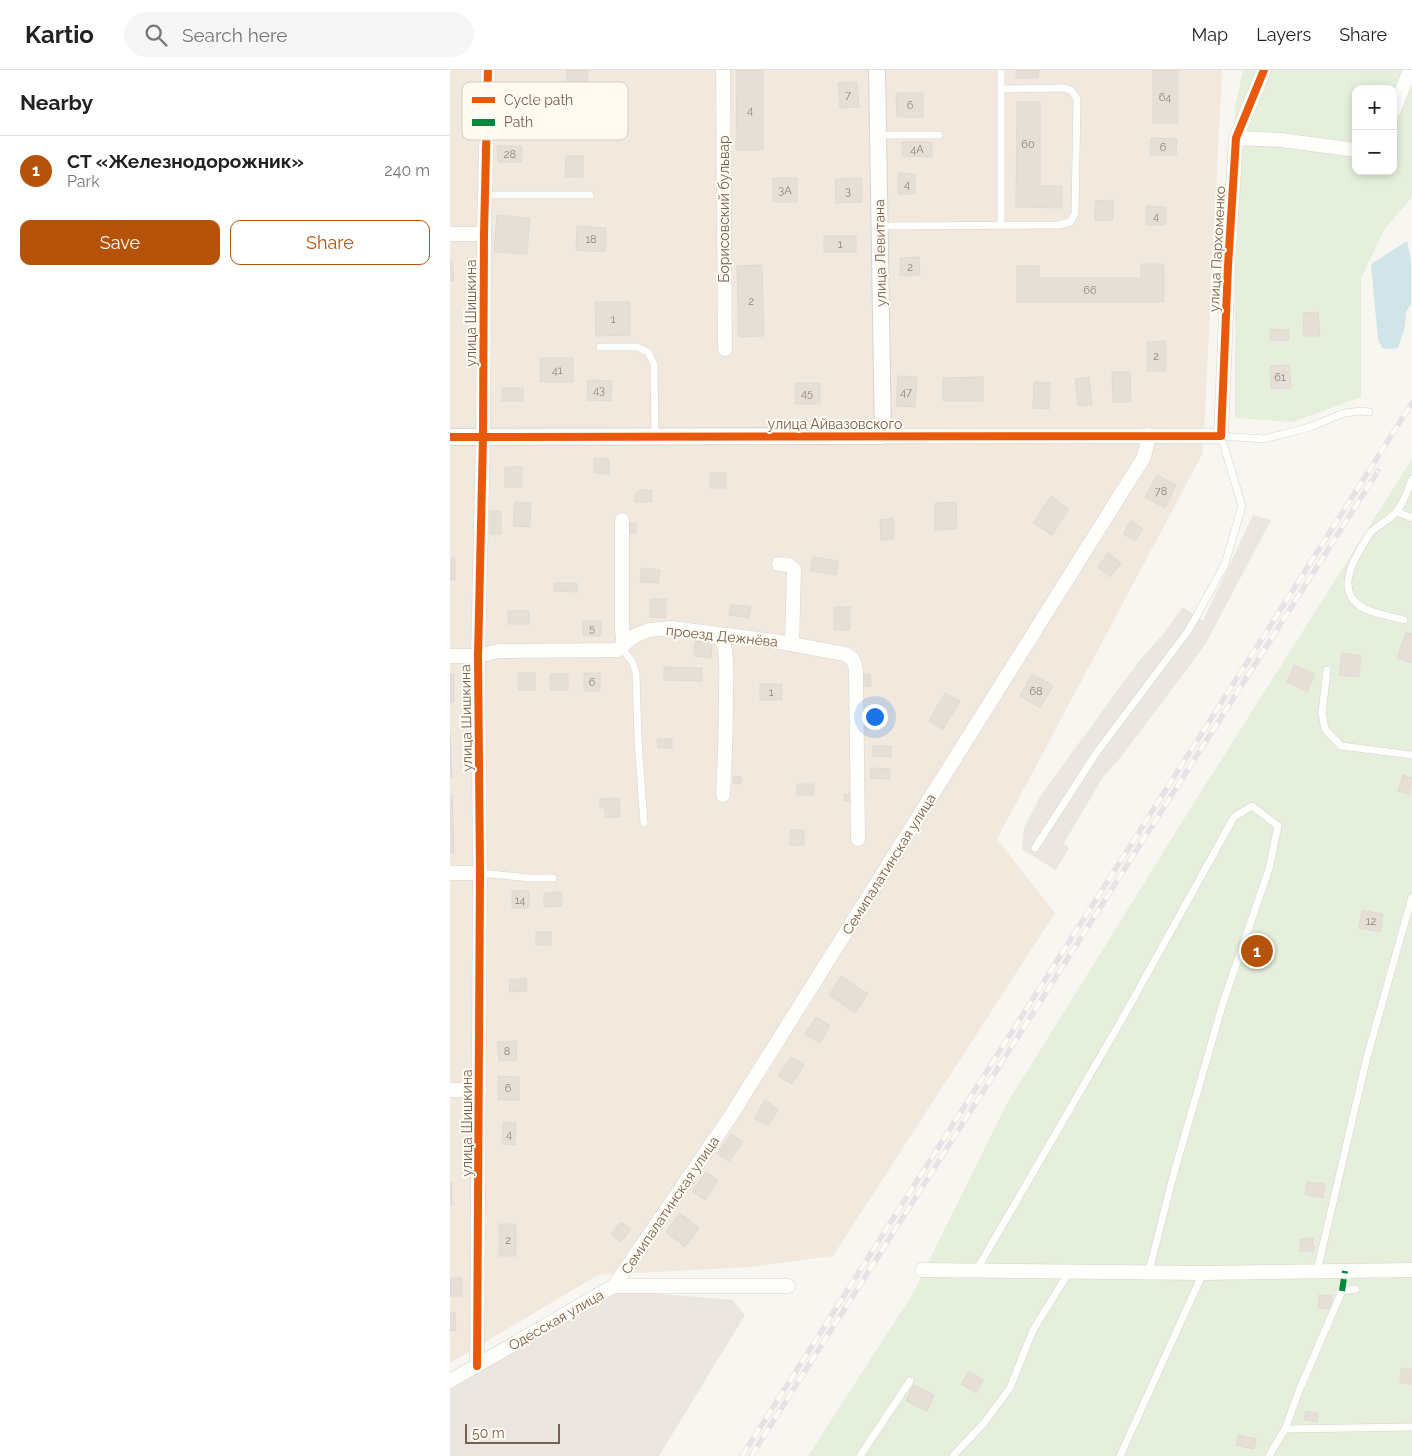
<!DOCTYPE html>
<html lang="en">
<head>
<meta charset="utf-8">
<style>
  body { margin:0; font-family:Raleway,sans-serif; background:#f6f6f6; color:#222 }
  .controls { position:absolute; right:15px; top:15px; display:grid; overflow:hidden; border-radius:10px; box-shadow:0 2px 8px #0003 }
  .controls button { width:45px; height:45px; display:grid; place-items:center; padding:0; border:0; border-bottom:1px solid #e0e0e0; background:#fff; color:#222; font:25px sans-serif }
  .scale { position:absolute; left:15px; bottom:12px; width:95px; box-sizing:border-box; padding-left:5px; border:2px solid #78604e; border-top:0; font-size:14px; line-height:18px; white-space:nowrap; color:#78604e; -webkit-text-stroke:4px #fffbf2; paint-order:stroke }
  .you { position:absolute; left:424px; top:646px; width:18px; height:18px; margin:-12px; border:4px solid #fff; border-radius:50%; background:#1a73e8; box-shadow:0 0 0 8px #1a73e833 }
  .badge { display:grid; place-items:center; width:32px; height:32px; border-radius:50%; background:#b45309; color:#fff; font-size:16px; font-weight:700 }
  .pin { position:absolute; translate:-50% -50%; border:2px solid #fff; box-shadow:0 1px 5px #0006 }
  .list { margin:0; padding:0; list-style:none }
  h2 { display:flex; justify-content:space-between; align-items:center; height:65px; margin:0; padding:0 20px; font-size:21px }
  h2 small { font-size:16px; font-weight:400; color:#767676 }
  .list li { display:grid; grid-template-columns:32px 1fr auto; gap:15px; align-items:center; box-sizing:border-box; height:70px; padding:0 20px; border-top:1px solid #e0e0e0 }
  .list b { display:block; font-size:19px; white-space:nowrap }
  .list p { margin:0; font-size:16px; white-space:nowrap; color:#767676 }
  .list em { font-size:16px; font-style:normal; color:#767676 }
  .actions { display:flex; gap:10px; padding:15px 20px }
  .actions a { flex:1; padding:11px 0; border:1px solid #b45309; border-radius:10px; text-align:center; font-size:18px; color:#b45309 }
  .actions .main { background:#b45309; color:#fff }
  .icon { flex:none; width:28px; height:28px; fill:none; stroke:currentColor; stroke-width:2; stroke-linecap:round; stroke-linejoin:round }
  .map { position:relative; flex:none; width:962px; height:1386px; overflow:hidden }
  header { display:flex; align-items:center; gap:30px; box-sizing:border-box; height:70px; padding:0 25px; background:#fff; border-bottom:1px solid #e0e0e0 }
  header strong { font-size:24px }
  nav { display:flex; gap:28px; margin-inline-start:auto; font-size:18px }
  .search { width:350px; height:45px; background:#f6f6f6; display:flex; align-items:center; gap:12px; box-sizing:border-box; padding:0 18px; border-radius:28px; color:#767676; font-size:19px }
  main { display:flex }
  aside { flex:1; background:#fff }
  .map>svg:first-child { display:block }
  .residential { fill:#f1e9de }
  .industrial { fill:#ebe6e0 }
  .green { fill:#e5efdb; fill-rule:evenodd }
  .water { fill:#d1e5e9 }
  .building { fill:#e5dfd7; stroke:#e1dad2 }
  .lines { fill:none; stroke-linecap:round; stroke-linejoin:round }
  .service-casing { stroke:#d8d3cd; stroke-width:8 }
  .minor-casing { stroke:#d8d3cd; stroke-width:15 }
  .tertiary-casing { stroke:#d8d3cd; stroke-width:18 }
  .service { stroke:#fefefd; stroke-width:7 }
  .minor { stroke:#fefefd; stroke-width:14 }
  .tertiary { stroke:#fefefd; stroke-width:16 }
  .rail-casing { stroke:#e6e3e7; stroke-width:5.5 }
  .rail { stroke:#fffbf2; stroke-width:4; stroke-dasharray:11; stroke-linecap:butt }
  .quiet { stroke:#00873e; stroke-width:6; stroke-dasharray:12 6; stroke-linecap:butt }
  .cycleway-casing { stroke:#fffbf2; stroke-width:11 }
  .cycleway { stroke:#e8590c; stroke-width:8 }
  .labels { text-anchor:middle; stroke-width:4; stroke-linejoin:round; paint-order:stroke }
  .number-label { font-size:11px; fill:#958272 }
  .street-label { font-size:14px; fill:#78604e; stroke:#fffbf2 }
  .key { fill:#fffbf2; stroke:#d6ccc1; stroke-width:1 }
  .key-label { font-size:14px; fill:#78604e }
</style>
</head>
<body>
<header>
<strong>Kartio</strong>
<div class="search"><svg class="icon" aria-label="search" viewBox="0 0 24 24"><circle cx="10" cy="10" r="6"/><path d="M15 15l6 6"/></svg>Search here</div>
<nav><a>Map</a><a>Layers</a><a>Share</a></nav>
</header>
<main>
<aside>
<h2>Nearby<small></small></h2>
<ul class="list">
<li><span class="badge">1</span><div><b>СТ «Железнодорожник»</b><p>Park</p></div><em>240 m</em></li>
</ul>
<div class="actions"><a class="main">Save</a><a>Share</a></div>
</aside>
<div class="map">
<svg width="962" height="1386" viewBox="0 0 962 1386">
  <rect width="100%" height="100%" fill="#f8f6f0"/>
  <path class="residential" d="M0 0H772L753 383 547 769 605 843 383 1186 300 1197 148 1205 0 1293Z"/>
  <path class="industrial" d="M803 445 821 450 755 575 670 688 653 707 614 773 619 778 606 800 572 779 574 758 591 725 689 591 714 563 733 537 753 551Z
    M167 1220 283 1230 295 1245 209 1386H0V1317Z"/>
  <path class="green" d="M793 0H962V127L934 160 911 209V327L843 352 785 348V38ZM906 19H943V101H906Z
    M962 389V1386H358L462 1225 556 1035 747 728Z"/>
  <path class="water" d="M957 171 961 190V234L956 242 955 256 948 278 940 279 932 278 928 270 921 194Z"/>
  <path class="building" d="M117 0H138L137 13H117Z
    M287 0H313V80H286Z
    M566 0H589L588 8H566Z
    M703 0H728V53H703Z
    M407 12 409 37 390 38 388 13Z
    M446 23H473V47H447Z
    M567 32H590V116H612V138L566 137Z
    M701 68 727 69 726 85H700Z
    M452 72H482V87L452 86Z
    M47 76H72V92H48Z
    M116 86H133V107H115Z
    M448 103 465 104V124H448Z
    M323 108H347V132H323Z
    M411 108 412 132 386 133 385 109Z
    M663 130V150L645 151V131Z
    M696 136 716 137 715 155H696Z
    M47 145 80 148 77 184 44 182Z
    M127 156 156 158 155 182 126 180Z
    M374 166H406V182H374Z
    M469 187 470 205 450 206V188Z
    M0 191H2L4 211H0Z
    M691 194H714V232H567V196H589V208H691Z
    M312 195 314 266 289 267 287 196Z
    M145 232H180V265L146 266Z
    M868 242 870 266H854L853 243Z
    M820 259 839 260 838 271 820 270Z
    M715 271 716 301H697V272Z
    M90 288H123V312H90Z
    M839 295 841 318 821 319 820 296Z
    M662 302H680L681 332H663Z
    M448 306 467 307 465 337 446 336Z
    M533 307V331H493V308Z
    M639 307 642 334 628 336 625 309Z
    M138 310 162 311 161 331 137 330Z
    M584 312 600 313 599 339 583 338Z
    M345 313H370V334H345Z
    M52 318H73V331H52Z
    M144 388 159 389V404L144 403Z
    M55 397H72V417H55Z
    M260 403H276V418H260Z
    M707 405 726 415 715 438 695 427Z
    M189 420H202V432H185V423H189Z
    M601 426 619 439 602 465 583 453Z
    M65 432 81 433 80 457 63 456Z
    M506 432 507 459 485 460V433Z
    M40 441H51V464H41Z
    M443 448 444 469 431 470 430 450Z
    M681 451 693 459 685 471 673 464Z
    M179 453 186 454V463H179Z
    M658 483 671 493 660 507 648 497Z
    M363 487 388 491 386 505 360 501Z
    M0 488H5V510H0Z
    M191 498 210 500 208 513 190 512Z
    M104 513H127V522L104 521Z
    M200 529H216V548L200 547Z
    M281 534 301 537 299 548 279 545Z
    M384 537H400V560H384Z
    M58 541H79V554H58Z
    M133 551H151V566H133Z
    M956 562 962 564V593L947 588Z
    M245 571 262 573 261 588 244 586Z
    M892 583 911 586 909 607 889 605Z
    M844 595 865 604 857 622 837 612Z
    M214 597 252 598V611L214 610Z
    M68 603H85V620H68Z
    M134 603H150V621H134Z
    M0 604H4V632H0Z
    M100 604H118V620H100Z
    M420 604 421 616H411V605Z
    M582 604 603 616 590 638 570 626Z
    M310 614H332V630H310Z
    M495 623 510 631 493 659 479 651Z
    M411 648H420V659H411Z
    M0 662 2 707H0Z
    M207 669H222V678H208Z
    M423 676H441V687L422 686Z
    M421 698 440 699V709L420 708Z
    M953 705 962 708 960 725 948 721Z
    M284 706 291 707V714L283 713Z
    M347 714H364V725H347Z
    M394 724H403V731H394Z
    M0 725H2L4 783H0Z
    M169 728 170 747 155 748V738H150V729Z
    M340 760H354V775H340Z
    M62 821H79V838H62Z
    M111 822 112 836 94 837V823Z
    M912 840 933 844 930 862 909 858Z
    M86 862H101V875H86Z
    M391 906 418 924 405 943 379 925Z
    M76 908 77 921 60 922 59 910Z
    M366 947 380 956 370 973 355 964Z
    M66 971 67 990 49 991 47 972Z
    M341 987 354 995 342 1014 328 1006Z
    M48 1006 69 1007V1030H48Z
    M315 1030 328 1039 318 1056 304 1048Z
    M53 1052 66 1053 65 1075 52 1074Z
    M281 1064 293 1072 279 1091 267 1083Z
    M256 1102 268 1110 255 1130 242 1121Z
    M0 1112H2V1135H0Z
    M857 1112 875 1114 873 1128 855 1125Z
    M230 1143 249 1158 235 1177 216 1162Z
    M171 1152 181 1159 171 1172 161 1164Z
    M49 1154H66V1186H49Z
    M863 1168 864 1181H850V1169Z
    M0 1208H12V1226H0Z
    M869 1225 882 1226 881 1239 868 1238Z
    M0 1243H5L6 1260 0 1261Z
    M951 1298 962 1299V1314L950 1313Z
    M519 1301 533 1310 526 1323 511 1314Z
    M464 1315 484 1325 477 1341 456 1331Z
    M856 1341 868 1343 867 1352 854 1350Z
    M788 1365 806 1369 804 1379 786 1375Z"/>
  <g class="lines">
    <defs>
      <path id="service" d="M551 19V154
        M428 65H489
        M35 125H140
        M429 156 609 155 620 152 625 143 627 29 622 21 614 18 551 19V0
        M150 277H187L198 282 204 294 205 367
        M947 442 962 448
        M954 550C940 546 922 544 910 536 887 520 902 492 913 475 916 470 918 465 921 462 929 454 942 449 948 440 955 430 958 420 962 409
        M171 578 182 591 186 603 188 670 194 753
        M877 600 872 643 875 659 891 676 962 685
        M585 778 647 682 738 561 775 494 792 436 771 366 814 369 860 357 894 343 911 341 919 342
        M30 803 80 808H103
        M526 1201 675 944 784 747 802 736 828 756 819 799 773 933 724 1103 699 1201
        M867 1201 917 987 962 827
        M835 1359 962 1357
        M410 1386 460 1311
        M503 1386 534 1353 560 1318 583 1260 619 1202
        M670 1386 753 1203
        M819 1386 835 1359 849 1321 892 1221 906 1219"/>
      <path id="minor" d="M273 0 275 279
        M943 42 960 0
        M786 68 831 70 906 80
        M0 164H34
        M433 366H771L778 196 786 68 814 0
        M172 450V560L174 575
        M329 494 339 495 344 499 342 574
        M271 565C278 582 276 604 276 623 276 657 275 691 273 725
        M0 586H28L49 581 167 580 184 566 199 560 222 558 324 571 395 584C404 588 405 593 406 602L408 769
        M0 803H30
        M0 1020H30
        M472 1200 753 1203 962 1200
        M164 1216 280 1047 694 387 699 365
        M27 1296 30 803 28 586 33 368 34 164 38 0
        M0 1311 164 1216H338"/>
      <path id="tertiary" d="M0 367 433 366 427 0"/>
    </defs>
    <use href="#service" class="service-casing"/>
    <use href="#minor" class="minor-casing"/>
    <use href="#tertiary" class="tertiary-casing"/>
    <use href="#service" class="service"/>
    <use href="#minor" class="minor"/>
    <use href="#tertiary" class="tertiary"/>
    <defs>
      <path id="rail" d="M292 1386 962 333
        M301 1386 928 401"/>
    </defs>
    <use href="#rail" class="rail-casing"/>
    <use href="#rail" class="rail"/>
    <path class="quiet" d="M892 1221 895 1201"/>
    <defs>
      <path id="cycleway" d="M0 367 771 366 778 196 786 68 814 0
        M27 1296 30 803 28 586 33 368 34 164 38 0"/>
    </defs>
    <use href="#cycleway" class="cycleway-casing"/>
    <use href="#cycleway" class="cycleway"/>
  </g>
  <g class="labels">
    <g class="number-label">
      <text x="398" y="29">7</text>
      <text x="715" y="31">64</text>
      <text x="460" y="39">6</text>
      <text x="300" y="44">4</text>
      <text x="578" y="78">60</text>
      <text x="713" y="81">6</text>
      <text x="467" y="83">4А</text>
      <text x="60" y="88">28</text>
      <text x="457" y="118">4</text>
      <text x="335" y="124">3А</text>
      <text x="398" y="125">3</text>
      <text x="706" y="150">4</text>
      <text x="141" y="173">18</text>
      <text x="390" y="178">1</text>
      <text x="460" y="201">2</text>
      <text x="640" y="224">66</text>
      <text x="301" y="235">2</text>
      <text x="163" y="253">1</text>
      <text x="706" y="290">2</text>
      <text x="107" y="304">41</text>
      <text x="830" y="311">61</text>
      <text x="149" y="324">43</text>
      <text x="456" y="326">47</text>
      <text x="357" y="327">45</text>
      <text x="711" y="425">78</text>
      <text x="142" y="562">5</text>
      <text x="142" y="616">6</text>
      <text x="586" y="625">68</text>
      <text x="321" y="626">1</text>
      <text x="70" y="834">14</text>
      <text x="921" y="855">12</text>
      <text x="57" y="985">8</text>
      <text x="58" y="1022">6</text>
      <text x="59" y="1068">4</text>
      <text x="58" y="1174">2</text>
    </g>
    <g class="street-label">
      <text transform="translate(274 139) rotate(-90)" y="5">Борисовский бульвар</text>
      <text transform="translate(767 179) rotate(-87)" y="5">улица Пархоменко</text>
      <text transform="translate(430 183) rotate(-91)" y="5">улица Левитана</text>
      <text transform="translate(21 243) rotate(-90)" y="5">улица Шишкина</text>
      <text x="385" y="359">улица Айвазовского</text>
      <text transform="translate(272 566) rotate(6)" y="5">проезд Дежнёва</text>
      <text transform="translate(16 648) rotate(-91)" y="5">улица Шишкина</text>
      <text transform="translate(439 794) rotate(-58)" y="5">Семипалатинская улица</text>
      <text transform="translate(17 1053) rotate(-90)" y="5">улица Шишкина</text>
      <text transform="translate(220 1135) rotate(-56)" y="5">Семипалатинская улица</text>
      <text transform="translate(106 1250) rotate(-30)" y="5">Одесская улица</text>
    </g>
  </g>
  <rect x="12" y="12" width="166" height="58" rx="8" class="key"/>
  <rect x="22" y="27" width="23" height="6" fill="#e8590c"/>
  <rect x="22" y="49" width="23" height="7" fill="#00873e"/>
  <g class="key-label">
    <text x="54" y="35">Cycle path</text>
    <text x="54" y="57">Path</text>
  </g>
</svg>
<div class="controls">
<button>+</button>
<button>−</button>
</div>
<div class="scale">50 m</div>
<div class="you"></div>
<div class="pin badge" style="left:807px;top:881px">1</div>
</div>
</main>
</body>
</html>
